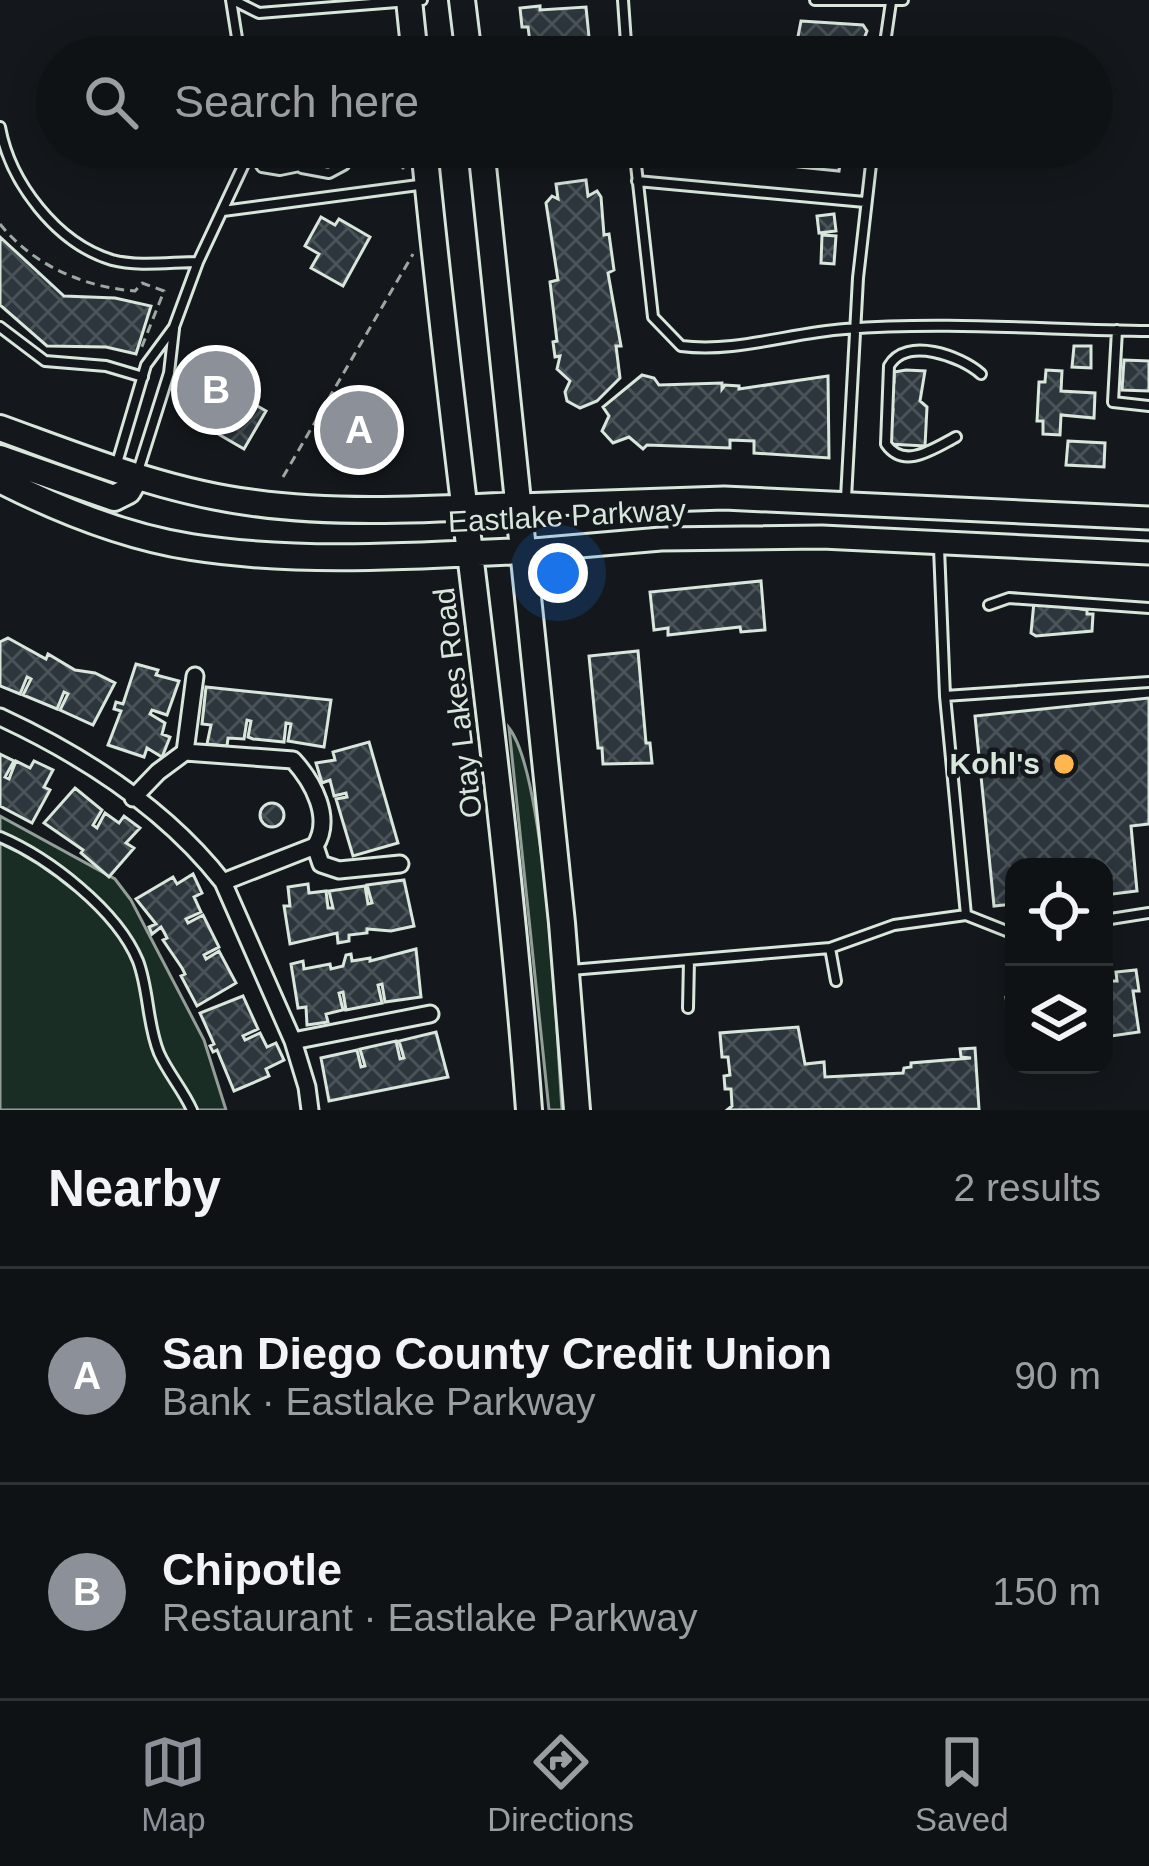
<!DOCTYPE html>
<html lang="en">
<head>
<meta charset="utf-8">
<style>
  body { margin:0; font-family:Helvetica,sans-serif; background:#1d2022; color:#f1f3f6 }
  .controls { position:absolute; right:36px; bottom:36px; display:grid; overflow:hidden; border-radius:24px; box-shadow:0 6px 30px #0003 }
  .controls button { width:108px; height:108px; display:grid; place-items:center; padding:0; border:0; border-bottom:3px solid #2f3234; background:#0f1215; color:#f1f3f6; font:60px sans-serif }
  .you { position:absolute; left:558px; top:573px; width:42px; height:42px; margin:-30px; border:9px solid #fff; border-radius:50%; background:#1a73e8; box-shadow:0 0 0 18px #1a73e833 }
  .badge { display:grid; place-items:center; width:78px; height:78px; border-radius:50%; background:#8c9099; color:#fff; font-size:39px; font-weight:700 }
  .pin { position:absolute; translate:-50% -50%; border:6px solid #fff; box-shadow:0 3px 12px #0006 }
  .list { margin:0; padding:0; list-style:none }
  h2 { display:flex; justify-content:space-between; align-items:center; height:156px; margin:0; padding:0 48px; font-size:51px }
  h2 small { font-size:39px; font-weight:400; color:#9b9ea0 }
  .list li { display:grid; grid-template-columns:78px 1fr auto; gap:36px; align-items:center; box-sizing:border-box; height:216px; padding:0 48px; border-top:3px solid #2f3234 }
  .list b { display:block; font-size:45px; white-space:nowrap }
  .list p { margin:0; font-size:39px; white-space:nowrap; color:#9b9ea0 }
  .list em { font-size:39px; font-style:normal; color:#9b9ea0 }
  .icon { flex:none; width:66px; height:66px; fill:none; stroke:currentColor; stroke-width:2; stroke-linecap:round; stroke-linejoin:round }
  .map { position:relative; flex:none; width:1149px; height:1110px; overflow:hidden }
  .search { position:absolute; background:#0f1215; box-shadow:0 6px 30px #0003; left:36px; right:36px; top:36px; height:132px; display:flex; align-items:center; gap:30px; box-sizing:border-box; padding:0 42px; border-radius:66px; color:#9b9ea0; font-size:45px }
  .sheet { height:588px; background:#0f1215 }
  nav { display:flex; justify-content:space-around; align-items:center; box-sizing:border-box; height:168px; border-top:3px solid #2f3234; background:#0f1215; font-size:33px; color:#9b9ea0 }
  nav a { display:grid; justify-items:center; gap:6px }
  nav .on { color:#8c9099 }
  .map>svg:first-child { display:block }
  .grass { fill:#1a2d24; stroke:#939e99; stroke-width:3 }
  .building { fill:url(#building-cross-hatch); stroke:#d8e6dc; stroke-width:3 }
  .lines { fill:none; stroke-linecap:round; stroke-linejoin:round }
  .service-casing { stroke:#d8e6dc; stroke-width:14 }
  .minor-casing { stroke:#d8e6dc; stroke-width:21 }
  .secondary-casing { stroke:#d8e6dc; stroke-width:27 }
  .primary-casing { stroke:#d8e6dc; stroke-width:30 }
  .path { stroke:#9da8a2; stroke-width:3; stroke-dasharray:9 6; stroke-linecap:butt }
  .service { stroke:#14181c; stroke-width:8 }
  .minor { stroke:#14181c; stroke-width:15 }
  .secondary { stroke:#14181c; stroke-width:21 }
  .primary { stroke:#14181c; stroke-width:24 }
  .poi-dot { fill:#ffb74d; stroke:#14181c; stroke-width:4.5 }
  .labels { text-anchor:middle; stroke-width:9; stroke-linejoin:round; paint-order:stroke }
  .street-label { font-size:30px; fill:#d8e6dc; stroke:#14181c }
  .poi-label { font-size:30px; font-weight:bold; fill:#d8e6dc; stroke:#14181c; text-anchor:end }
</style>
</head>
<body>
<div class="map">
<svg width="1149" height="1110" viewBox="0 0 1149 1110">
  <defs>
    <pattern id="building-cross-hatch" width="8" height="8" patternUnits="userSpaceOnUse" patternTransform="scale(3)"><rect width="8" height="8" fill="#2c363c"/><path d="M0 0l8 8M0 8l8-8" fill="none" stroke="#4a5358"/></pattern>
  </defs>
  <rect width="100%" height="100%" fill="#14181c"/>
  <path class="grass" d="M509 728C546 774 557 1036 562 1110H549Z
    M0 816 115 879 131 900 204 1040 226 1110H0Z"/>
  <path class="building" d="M540 6V10L586 7 591 57H532L528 27H522L520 8Z
    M801 21 863 25 867 31 862 44H865L864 57H798L795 52Z
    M277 147H324H320L321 158 279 164Z
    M784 147H857L855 166 840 165 839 171 798 167 799 158 785 159Z
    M586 180 588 196 597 191 601 197 604 235 609 234 614 270 608 273 621 346H616L620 378 597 401 580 408 567 401 565 392 570 381 557 369 560 356 555 357 553 342 557 341 550 282 558 280 546 203 552 196 558 199 556 184Z
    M834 214 836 231 819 233 817 216Z
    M321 217 335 225 339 219 370 237 343 286 311 268 319 254 305 246Z
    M822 235 836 236 834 264 821 263Z
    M0 237 64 296 115 298 151 306 136 354 106 347 47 346 0 305Z
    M1074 346H1091V368L1072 367Z
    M1124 360 1149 361V391L1122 390Z
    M906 370 925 371 920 401 927 407 925 446 889 444 893 410H888L890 382H894V372Z
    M1046 370 1062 371 1061 391 1095 393 1094 418 1061 415 1060 435 1043 434V421H1037L1039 382H1045Z
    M205 375 266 411 244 449 182 413Z
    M642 375 654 378 659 385 722 383V389L725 385 739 386V389L828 376 829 458 754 453V441L730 440V448L647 445 643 449 629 437 613 443 602 431 609 416 603 407Z
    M341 393 377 394 376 404H384V415H390L389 446H384V457H340L341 446H329L330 402H341Z
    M1068 441 1105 443 1104 467 1066 465Z
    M761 581 765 630 741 632 740 627 668 635V628L654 630 650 592Z
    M1034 602 1087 610V614H1093L1092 631 1036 636 1031 633Z
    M8 638 46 659 48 654 75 670 95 673 115 683 93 725 60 710 68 694 64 692 57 709 23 695 31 679 27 677 20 694 0 686V642Z
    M638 651 646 743H650L652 763 603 764 602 748H598L589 656Z
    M136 664 158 670 156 675 179 681 167 715 152 710 150 714 165 723 162 734 170 737 162 757 147 748 144 757 108 745 121 711 114 709 116 702 123 704Z
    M206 687 331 700 324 747 288 741 291 724 286 723 284 742 253 739 248 737 251 721 247 720 244 739 228 738 227 746 207 744 211 725 202 724Z
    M1149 698V824L1131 826 1137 891 1104 895V867H1014V904L994 906 975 716Z
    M369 742 398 843 353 856 336 799 347 797 346 793 334 796 330 780 322 783 316 763 335 760 333 752Z
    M0 754 14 761 5 777 9 779 16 761 30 768 34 761 53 770 44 787 50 790 32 823 0 806Z
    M75 788 102 810 93 825 97 828 105 813 119 823 124 816 140 828 126 843 134 848 109 877 81 853 83 850 44 823Z
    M260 815a12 12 0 1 1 24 0a12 12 0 1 1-24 0Z
    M193 874 202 893 194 897 201 912 186 919 188 923 203 915 219 947 204 955 206 959 219 951 236 983 197 1006 181 976 185 974 182 968 163 940 167 938 164 932 161 927 152 934 149 927 156 924 136 899 173 877 177 884Z
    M404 880 414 926 391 931 367 929V933L349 935V941L338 943 337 933 290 944 284 906H290L288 887 308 884 309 893 326 891 328 908H333L329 891 365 886 368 904 372 903 367 885Z
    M416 949 421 997 385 1002 382 984 378 985 382 1003 346 1010 343 992 339 993 343 1010 326 1014 328 1022 307 1025 306 1007 298 1008 291 964 303 961 304 969 330 964 331 969 343 966 346 955 351 954 352 961 370 958V961Z
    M1136 970 1139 991H1133L1139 1032 1104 1037V981H1117L1116 972Z
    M1014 992V1042L1012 1043 1006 997Z
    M243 996 258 1029 243 1036 245 1040 260 1033 267 1047 276 1043 284 1060 266 1069 269 1076 234 1091 217 1050 213 1052 210 1046 214 1044 200 1013Z
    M798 1027 805 1064 824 1062 825 1077 903 1073 904 1068 911 1067V1063L971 1058 961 1057 960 1049 975 1048 979 1109 727 1110 732 1106 731 1089H725L724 1076 730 1075 728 1057H722L720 1033Z
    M436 1032 448 1077 329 1101 321 1058 357 1050 361 1067 365 1066 360 1049 396 1041 400 1059 404 1058 399 1041Z"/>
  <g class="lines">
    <defs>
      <path id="service" d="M231 0 240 57
        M233 0 259 13 422 0
        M623 0 627 57
        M815 0H903
        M883 57 891 2
        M0 127C10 182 56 243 112 260 138 267 172 262 198 262L252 147
        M634 147 653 317 681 346C736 353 789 333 845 329 945 321 1048 330 1149 331
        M253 153 262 167 280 170 344 157 348 147
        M302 168 329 173 344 165V157
        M637 181 865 202
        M223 211 426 184
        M0 327 45 361 106 366 143 377
        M1117 330 1113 402 1149 406
        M956 437C933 449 904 470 886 444L889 366C906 336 961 356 981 374
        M117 463 146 365 174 327 198 262
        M138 471 169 373 174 329
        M846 498 858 278 873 147
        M939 548 945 696
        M989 605 1009 598 1149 608
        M0 837C49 858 117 910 138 961 149 990 147 1024 159 1053 168 1073 183 1090 192 1110
        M1104 920 1149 913
        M1014 934 966 915 945 696 1149 682
        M830 948 836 981
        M571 970 830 948 894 925 966 915
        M688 1008 689 960"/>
      <path id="minor" d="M0 717C84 756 166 809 223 882L293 1041 307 1087 310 1110
        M185 752 195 676
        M133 798 158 772 185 752 293 760C313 782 333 818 315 846L223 882
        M315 846 321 864 339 870 400 864
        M293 1041 430 1014"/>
      <path id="secondary" d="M519 505 724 498 1149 518
        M522 551 661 539 822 537 1149 553"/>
      <path id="primary" d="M409 0 415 57
        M462 0 469 57
        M424 147C455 469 505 788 529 1110
        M481 147 562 923 577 1110
        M0 428C83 458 166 492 254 503 342 515 431 509 519 505
        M0 458 114 498 128 491 136 477
        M0 480C57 509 127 537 191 547 299 564 413 556 522 551"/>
    </defs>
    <use href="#service" class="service-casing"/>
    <use href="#minor" class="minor-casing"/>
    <use href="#secondary" class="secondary-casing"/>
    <use href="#primary" class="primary-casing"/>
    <path class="path" d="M358 57 371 40 388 38
      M380 147 404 169
      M0 224C33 265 83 287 135 291L142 283 164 291 141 349
      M283 477 413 254"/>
    <use href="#service" class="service"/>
    <use href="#minor" class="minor"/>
    <use href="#secondary" class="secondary"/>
    <use href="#primary" class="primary"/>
  </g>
  <circle class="poi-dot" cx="1064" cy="764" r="12"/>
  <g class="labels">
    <g class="street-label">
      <text transform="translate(567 516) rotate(-3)" y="10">Eastlake Parkway</text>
      <text transform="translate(458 703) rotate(-97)" y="10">Otay Lakes Road</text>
    </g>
    <g class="poi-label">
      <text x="1040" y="774">Kohl's</text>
    </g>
  </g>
</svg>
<div class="controls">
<button><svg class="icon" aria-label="locate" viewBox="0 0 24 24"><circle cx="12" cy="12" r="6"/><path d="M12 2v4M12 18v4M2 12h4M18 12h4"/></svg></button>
<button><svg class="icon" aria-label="layers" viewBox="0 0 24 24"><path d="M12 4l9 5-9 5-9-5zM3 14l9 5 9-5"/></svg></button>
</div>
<div class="you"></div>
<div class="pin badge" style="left:359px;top:430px">A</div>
<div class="pin badge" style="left:216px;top:390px">B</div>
<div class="search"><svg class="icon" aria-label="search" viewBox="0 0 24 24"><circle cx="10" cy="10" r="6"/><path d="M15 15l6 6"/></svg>Search here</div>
</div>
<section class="sheet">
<h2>Nearby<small>2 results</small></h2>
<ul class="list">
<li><span class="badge">A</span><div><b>San Diego County Credit Union</b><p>Bank · Eastlake Parkway</p></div><em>90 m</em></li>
<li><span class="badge">B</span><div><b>Chipotle</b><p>Restaurant · Eastlake Parkway</p></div><em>150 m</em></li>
</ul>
</section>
<nav>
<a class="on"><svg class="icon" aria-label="map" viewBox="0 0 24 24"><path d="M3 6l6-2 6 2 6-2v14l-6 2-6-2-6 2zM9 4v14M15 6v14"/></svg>Map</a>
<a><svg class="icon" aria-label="directions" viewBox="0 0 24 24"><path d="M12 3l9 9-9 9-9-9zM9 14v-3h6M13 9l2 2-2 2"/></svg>Directions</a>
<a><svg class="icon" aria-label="saved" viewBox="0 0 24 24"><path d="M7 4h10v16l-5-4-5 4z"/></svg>Saved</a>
</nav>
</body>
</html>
